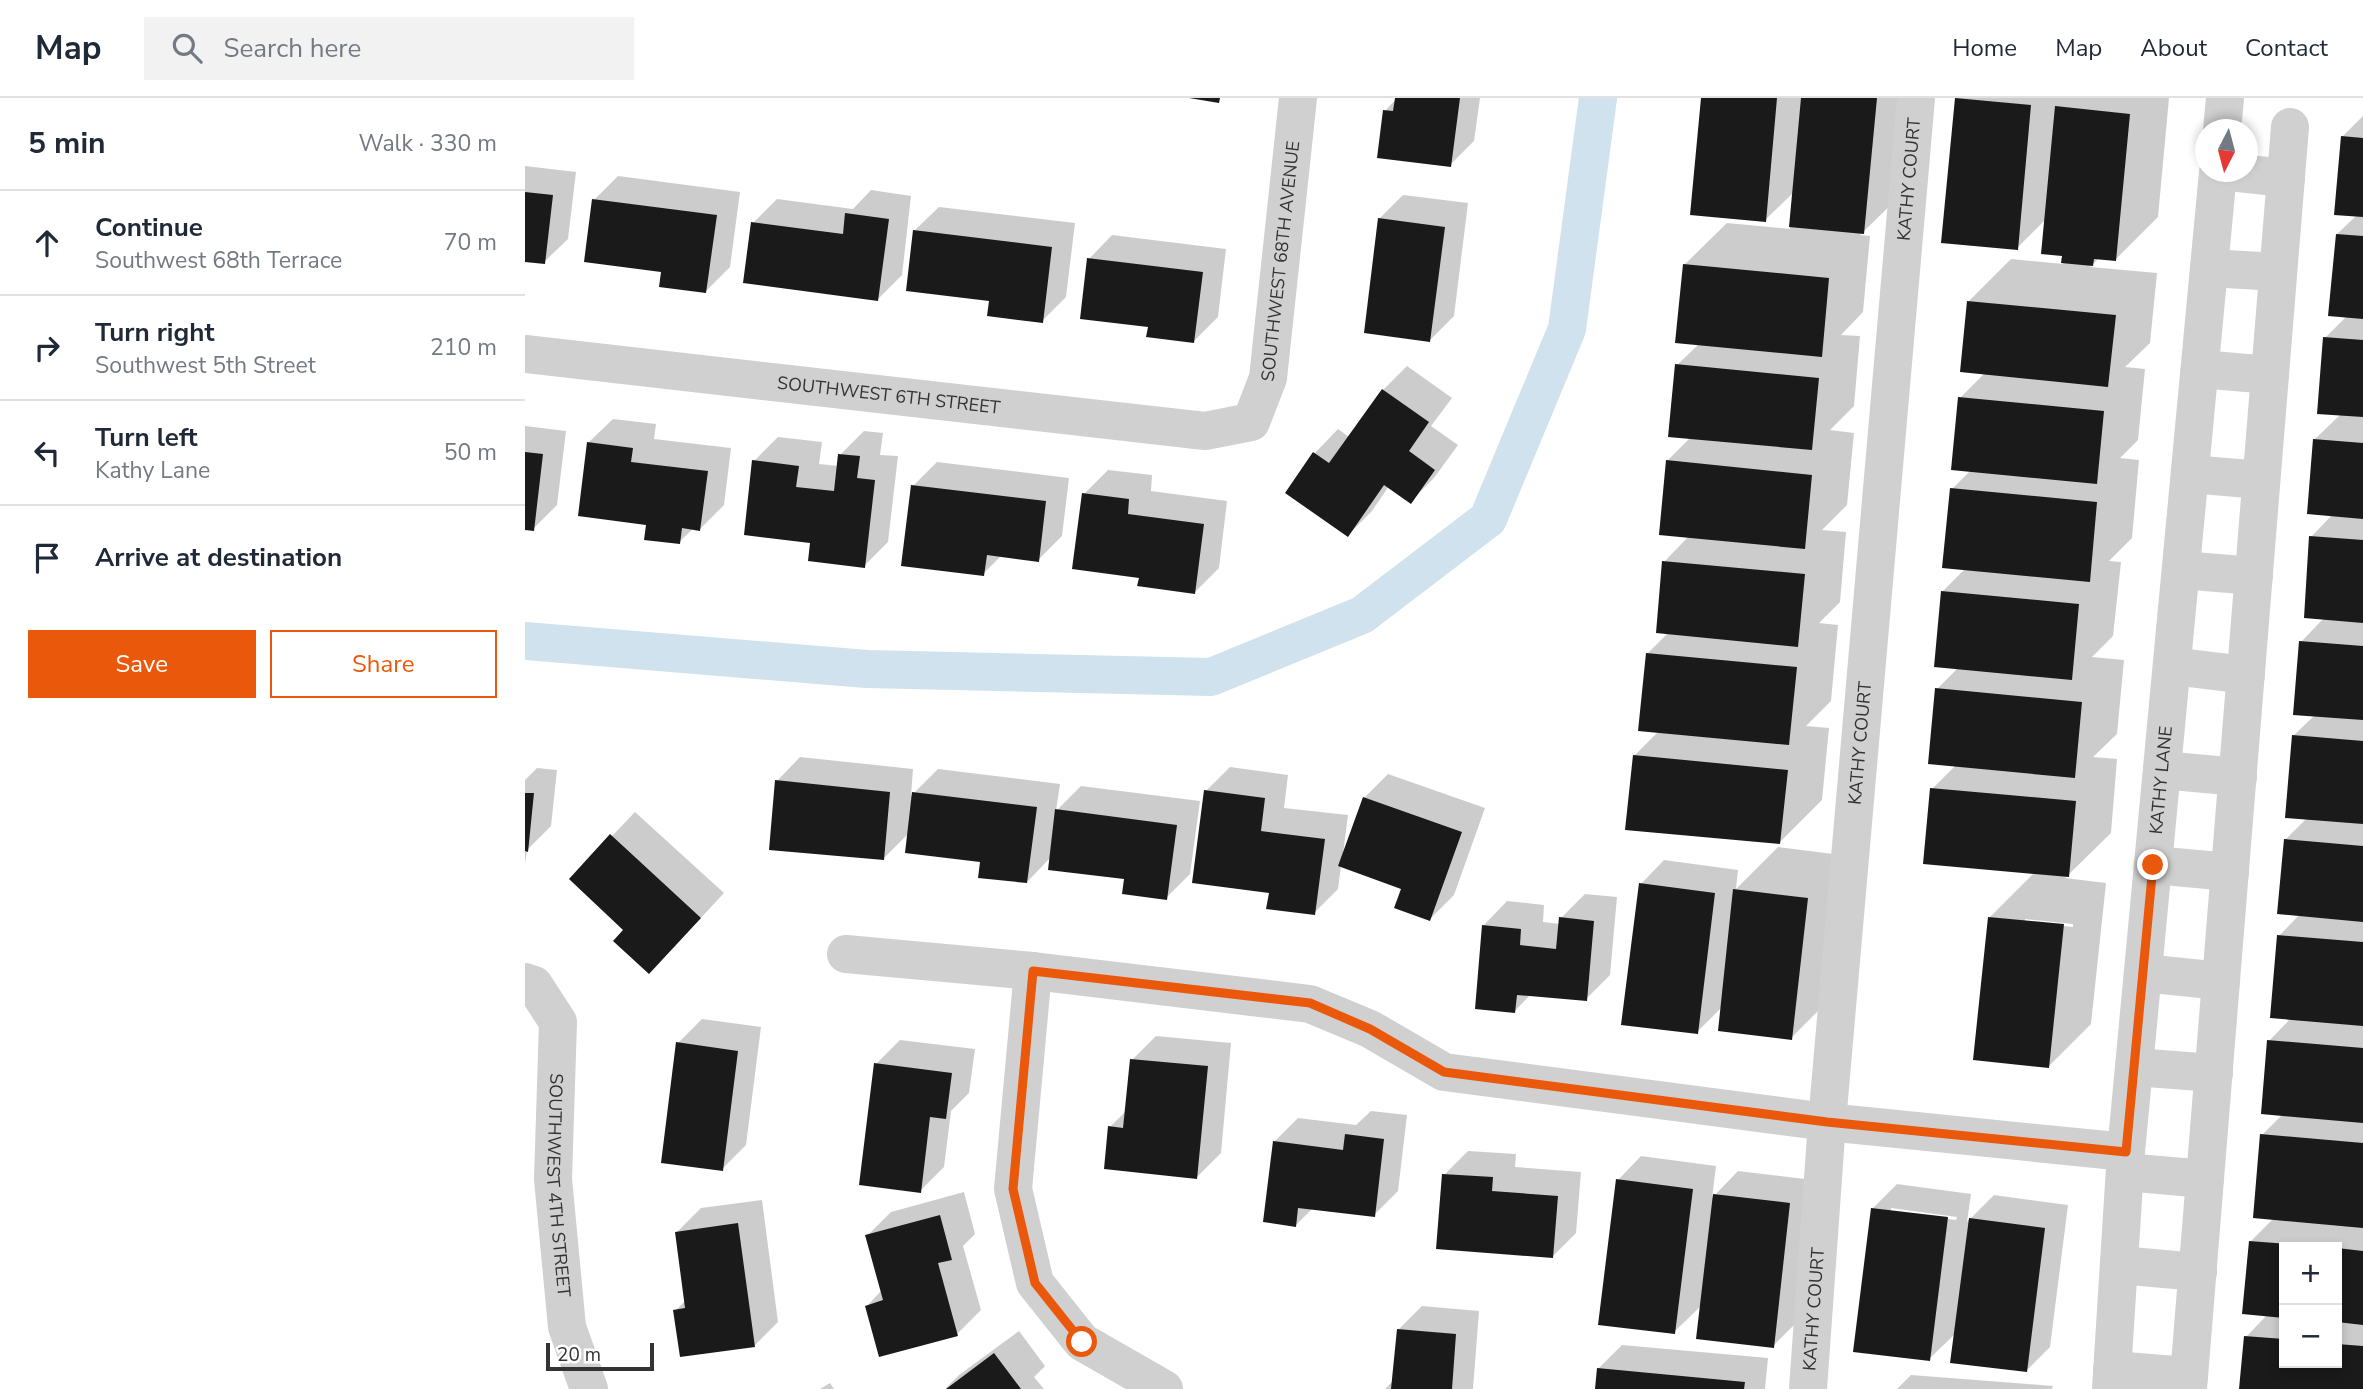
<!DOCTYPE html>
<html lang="en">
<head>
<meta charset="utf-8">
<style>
  body { margin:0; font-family:"Nunito Sans",sans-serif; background:#f2f2f3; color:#1f2937 }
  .controls { position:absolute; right:21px; bottom:21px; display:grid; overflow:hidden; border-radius:0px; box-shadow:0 4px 10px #0003 }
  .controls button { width:63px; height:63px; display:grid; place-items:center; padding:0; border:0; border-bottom:2px solid #e0e1e3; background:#fff; color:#1f2937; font:35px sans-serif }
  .compass { position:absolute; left:1670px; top:21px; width:63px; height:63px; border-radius:50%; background:#fff; box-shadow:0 4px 10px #0003; rotate:186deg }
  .scale { position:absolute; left:21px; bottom:18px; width:108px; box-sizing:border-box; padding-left:7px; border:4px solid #333; border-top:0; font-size:19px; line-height:24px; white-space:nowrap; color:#333; -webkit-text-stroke:5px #fff; paint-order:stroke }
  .stop { position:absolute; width:21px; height:21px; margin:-16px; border:5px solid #ea580c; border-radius:50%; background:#fff }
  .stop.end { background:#ea580c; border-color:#fff; box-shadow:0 2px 7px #0008 }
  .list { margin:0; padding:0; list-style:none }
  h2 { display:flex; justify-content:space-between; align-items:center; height:91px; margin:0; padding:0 28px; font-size:30px }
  h2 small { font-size:23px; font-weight:400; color:#747a83 }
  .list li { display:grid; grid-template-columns:46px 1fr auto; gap:21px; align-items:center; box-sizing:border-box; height:105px; padding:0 28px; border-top:2px solid #e0e1e3 }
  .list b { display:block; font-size:26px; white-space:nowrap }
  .list p { margin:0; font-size:23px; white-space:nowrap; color:#747a83 }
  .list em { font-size:23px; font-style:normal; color:#747a83 }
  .actions { display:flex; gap:14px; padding:21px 28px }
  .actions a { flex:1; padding:16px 0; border:2px solid #ea580c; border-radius:0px; text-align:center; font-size:24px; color:#ea580c }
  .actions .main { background:#ea580c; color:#fff }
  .icon { flex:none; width:38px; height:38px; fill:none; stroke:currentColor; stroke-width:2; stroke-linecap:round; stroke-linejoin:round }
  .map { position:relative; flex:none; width:1838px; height:1291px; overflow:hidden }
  header { display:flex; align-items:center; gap:42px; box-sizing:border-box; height:98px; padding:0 35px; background:#fff; border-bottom:2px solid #e0e1e3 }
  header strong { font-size:33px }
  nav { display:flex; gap:38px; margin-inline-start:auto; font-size:24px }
  .search { width:490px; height:63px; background:#f2f2f3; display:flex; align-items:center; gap:18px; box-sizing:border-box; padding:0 24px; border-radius:0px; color:#747a83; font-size:26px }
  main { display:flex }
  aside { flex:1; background:#fff }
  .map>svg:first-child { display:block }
  .shadow { fill:#0003; fill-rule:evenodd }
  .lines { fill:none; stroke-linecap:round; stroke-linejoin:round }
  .canal { stroke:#cfe2ee; stroke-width:38 }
  .building { fill:#1a1a1a }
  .minor { stroke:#d0d0d0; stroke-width:38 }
  .route { stroke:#ea580c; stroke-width:9 }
  .labels { text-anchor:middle; stroke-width:7; stroke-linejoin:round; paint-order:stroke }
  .street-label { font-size:18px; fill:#333; stroke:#fff }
</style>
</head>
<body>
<header>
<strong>Map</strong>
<div class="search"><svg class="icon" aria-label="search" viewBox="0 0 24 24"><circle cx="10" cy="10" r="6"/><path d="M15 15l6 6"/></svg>Search here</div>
<nav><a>Home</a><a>Map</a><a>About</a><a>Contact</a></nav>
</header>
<main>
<aside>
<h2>5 min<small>Walk · 330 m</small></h2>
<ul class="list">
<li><svg class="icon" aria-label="ahead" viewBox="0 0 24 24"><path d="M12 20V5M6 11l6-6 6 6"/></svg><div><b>Continue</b><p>Southwest 68th Terrace</p></div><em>70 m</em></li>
<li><svg class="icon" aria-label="right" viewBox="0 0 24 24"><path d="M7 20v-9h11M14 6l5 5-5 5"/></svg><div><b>Turn right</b><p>Southwest 5th Street</p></div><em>210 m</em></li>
<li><svg class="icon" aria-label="left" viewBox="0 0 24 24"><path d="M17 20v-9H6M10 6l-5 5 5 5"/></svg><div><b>Turn left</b><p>Kathy Lane</p></div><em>50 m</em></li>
<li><svg class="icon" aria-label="arrive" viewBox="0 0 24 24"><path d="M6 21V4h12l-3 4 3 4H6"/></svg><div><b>Arrive at destination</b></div></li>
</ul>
<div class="actions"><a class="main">Save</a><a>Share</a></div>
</aside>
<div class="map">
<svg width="1838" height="1291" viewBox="0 0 1838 1291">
  <rect width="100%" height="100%" fill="#fff"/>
  <path class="shadow" d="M955 0 949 43 925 67 860 13 872 0Z
    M1178 0H1389L1381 92 1335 137 1345 138 1338 214 1316 237 1335 238 1329 308 1305 332 1329 335 1322 407 1297 432 1321 434 1315 504 1294 525 1313 527 1306 603 1281 628 1304 630 1297 702 1255 744 1109 658 1134 633 1122 556 1143 535 1139 464 1164 438 1142 363 1166 339 1152 267 1174 246 1159 167 1202 125 1265 131 1269 94 1240 122Z
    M1432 0H1644L1633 119 1591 161 1575 159 1565 169 1632 175 1625 245 1600 269 1620 271 1613 342 1595 360 1614 362 1607 440 1584 463 1596 464 1588 538 1567 559 1599 562 1592 636 1568 659 1592 661 1586 735 1540 780 1581 785 1566 926 1523 969 1465 819 1510 774 1407 691 1431 667 1412 591 1433 570 1418 493 1441 470 1427 391 1446 372 1435 300 1460 275 1443 204 1486 161 1538 166 1539 156 1521 121 1492 150ZM1500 821 1548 826V829L1500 824Z
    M1838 18V1291H1716L1721 1239 1743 1216 1726 1143 1749 1120 1737 1037 1758 1016 1744 943 1766 920 1754 838 1775 816 1760 742 1782 720 1768 638 1790 617 1776 544 1799 520 1786 439 1808 416 1790 341 1816 316 1800 240 1822 218 1812 136 1832 117 1817 39ZM1759 1149H1812V1265H1759Z
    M0 68 51 74 43 141 19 164 0 162Z
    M93 78 215 94 205 169 181 193 138 173 69 102Z
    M346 92 386 98 377 177 353 201 228 125 252 101 328 111Z
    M878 97 943 105 929 218 905 242 854 121Z
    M414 109 550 125 541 199 517 223 390 132Z
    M587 137 701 151 693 219 669 243 625 228 564 161Z
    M882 268 927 300 906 328 933 347 909 380 885 404 864 388 847 413 823 437 762 394 790 355 813 331 824 339 858 292Z
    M88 321 131 326 129 341 206 350 199 407 175 431 169 430 154 444 123 425 64 344Z
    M0 328 41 333 32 407 8 431 0 430Z
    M339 333 358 335 355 357 373 358 363 444 339 468 287 443 229 363 253 339 297 344 294 366 314 368 315 357Z
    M412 364 544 380 537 438 513 462 477 457 458 476 388 388Z
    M583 372 627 377 626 393 702 403 694 470 670 494 559 396Z
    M275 659 388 671 386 698 413 671 535 686 531 713 556 688 675 703 665 776 641 800 601 780 526 759 502 784 457 763 384 735 358 761 252 683Z
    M705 669 763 677 759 710 823 717 818 756 839 700 863 676 960 710 929 797 905 821 879 790 816 768 813 791 789 815 745 794 681 693Z
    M12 670 32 672 26 728 2 752 0 766V682Z
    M110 714 199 795 148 850 46 781Z
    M1253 749 1324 758 1309 897 1266 940 1197 909 1172 934 1116 786 1139 762 1213 772 1211 791Z
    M1060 796 1092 799 1085 877 1061 901 1006 896 990 913 959 827 982 803 1019 807 1018 824 1035 826 1036 820Z
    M177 921 236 929 221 1047 197 1071 153 945Z
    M631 938 706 945 696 1055 672 1079 585 1029 602 1012 607 962Z
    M375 942 450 951 444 995 426 1013 419 1069 395 1093 351 966Z
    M846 1013 882 1017 873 1093 849 1117 788 1110 771 1127 749 1044 773 1020 831 1027Z
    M943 1053 991 1056 990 1069 1056 1074 1051 1135 1027 1159 919 1077Z
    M1116 1058 1191 1068 1187 1100 1213 1073 1288 1082 1272 1224 1248 1248 1177 1207 1149 1234 1093 1082Z
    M1372 1086 1446 1096 1442 1124 1469 1097 1543 1107 1525 1249 1501 1273 1431 1235 1404 1261 1348 1110ZM1366 1110 1432 1119 1431 1122 1366 1114Z
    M439 1094 450 1136 438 1148 456 1212 432 1236 342 1208 357 1192 342 1138 366 1114Z
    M237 1102 253 1224 229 1248 150 1213 161 1202 152 1134 176 1110Z
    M897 1208 954 1213 948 1291H860L869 1282 873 1232Z
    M494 1233 520 1268 509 1279 519 1291H420L434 1277Z
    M1097 1247 1243 1260 1240 1291H1071L1073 1271Z
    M1386 1277 1528 1288 1527 1291H1372Z
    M305 1285 309 1291H295Z"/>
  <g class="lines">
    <path class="canal" d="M0 543 342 571 686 579 837 517 963 421 1042 231 1073 0"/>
  </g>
  <path class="building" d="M664 0H695L694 5Z
    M870 0H935L926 69 852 60 858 12 868 13Z
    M1176 0H1252L1241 124 1165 117Z
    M1276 0H1352L1339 136 1264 129Z
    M1430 0 1506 7 1493 152 1416 145Z
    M1530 8 1605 16 1591 163 1569 161 1568 168 1536 165 1537 158 1516 156Z
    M1816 38 1838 40V119L1809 117Z
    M0 94 28 97 20 166 0 164Z
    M67 101 192 117 181 195 134 189 136 174 59 164Z
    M320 115 364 121 353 203 218 185 226 124 318 136Z
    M853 120 920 129 905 244 839 235Z
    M388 132 527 149 518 225 462 218 464 203 381 193Z
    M1811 136 1838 138V221L1803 218Z
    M562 160 678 174 669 245 621 239 623 229 555 221Z
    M1158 166 1304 180 1297 259 1150 245Z
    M1442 203 1591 217 1583 289 1435 274Z
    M1798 239 1838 242V319L1792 316Z
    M1150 266 1294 280 1287 352 1143 339Z
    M857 291 904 324 884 353 910 372 886 406 859 387 823 439 760 395 788 354 804 365Z
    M1433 299 1579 313 1572 386 1426 372Z
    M1788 341 1838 345V421L1782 416Z
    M62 344 108 350 106 364 183 373 175 433 157 430 155 446 119 442 121 427 53 418Z
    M0 354 18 356 9 433 0 432Z
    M313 356 335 358 332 380 350 382 340 470 283 463 285 445 219 437 227 362 274 368 271 389 309 393Z
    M1141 362 1287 377 1280 451 1134 437Z
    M386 387 521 403 514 464 462 457 459 478 376 468Z
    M1425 390 1572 404 1565 484 1417 470Z
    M557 395 604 401 603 416 679 426 670 496 612 488 614 480 547 471Z
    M1784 438 1838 442V525L1779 520Z
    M1137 463 1280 476 1273 549 1131 535Z
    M1416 493 1554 506 1547 582 1409 569Z
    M1774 543 1838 548V622L1768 617Z
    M1121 555 1272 569 1264 647 1113 633Z
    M1410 590 1557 604 1550 680 1403 666Z
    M1767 637 1838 643V726L1760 720Z
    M1108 657 1263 672 1255 746 1100 732Z
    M250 682 365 694 359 762 244 752Z
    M1405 690 1551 703 1544 779 1398 766Z
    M679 692 740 700 736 733 800 741 790 817 741 811 744 795 667 785Z
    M387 694 512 709 502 785 453 780 455 764 380 755Z
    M0 695H9L3 754 0 753Z
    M838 699 937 734 905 823 869 810 876 791 813 768Z
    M530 711 652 727 642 802 597 796 599 781 523 772Z
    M85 736 176 820 124 876 88 843 98 832 44 781Z
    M1759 741 1838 748V824L1752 816Z
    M1114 785 1190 795 1173 936 1096 927Z
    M1208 791 1283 800 1267 942 1193 933Z
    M1034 819 1069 823 1062 903 992 897 990 915 950 911 957 827 996 831 995 847 1031 851Z
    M1463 819 1539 826 1524 970 1448 962Z
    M1752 837 1838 844V928L1745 920Z
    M1742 942 1838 950V1025L1736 1016Z
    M151 944 213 953 198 1073 136 1065Z
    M605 961 683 968 672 1081 579 1071 583 1028 598 1030Z
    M349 965 427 975 421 1021 405 1019 396 1095 334 1087Z
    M820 1036 859 1041 850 1119 773 1110 771 1129 738 1124 748 1043 818 1052Z
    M1735 1036 1838 1045V1130L1728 1120Z
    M917 1076 968 1079 967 1093 1033 1098 1028 1160 911 1151Z
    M1091 1081 1168 1091 1150 1236 1073 1227Z
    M1188 1096 1265 1105 1249 1250 1171 1241Z
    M1346 1110 1423 1119 1405 1263 1328 1254Z
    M415 1117 427 1162 413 1165 433 1238 354 1259 340 1208 358 1202 340 1137Z
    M1444 1120 1520 1130 1502 1274 1425 1265Z
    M213 1125 230 1249 155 1259 148 1212 160 1210 150 1134Z
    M1724 1143 1778 1147V1149H1759V1220L1717 1216Z
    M1812 1150 1838 1153V1227L1812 1224Z
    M872 1231 931 1236 927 1291H866Z
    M1719 1238 1759 1241V1265H1812V1246L1838 1248V1291H1714Z
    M469 1255 496 1291H421Z
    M1072 1270 1220 1284 1219 1291H1070Z"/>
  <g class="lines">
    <g class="minor">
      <path d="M1697 32 1700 0"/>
      <path d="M1704 74 1761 80"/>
      <path d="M1684 170 1753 174"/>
      <path id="s1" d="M0 256 680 333 726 324 743 280 773 0"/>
      <path d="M1675 271 1745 277"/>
      <path d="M1665 376 1736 382"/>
      <path d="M1656 472 1729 478"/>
      <path d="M1647 568 1721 577"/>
      <path d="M1637 672 1713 679"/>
      <path d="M1628 767 1705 774"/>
      <path d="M321 856 508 873 785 906 845 931 919 974 1302 1024 1601 1054"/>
      <path d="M508 873 488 1091 510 1185 557 1244 639 1291"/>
      <path d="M1618 875 1696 883"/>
      <path id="s2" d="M0 884 9 887 33 924 28 1081 42 1229 64 1291"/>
      <path d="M1609 969 1689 975"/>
      <path d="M1600 1074 1680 1081"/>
      <path d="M1594 1167 1673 1174"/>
      <path d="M1587 1272 1664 1278"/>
      <path id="s3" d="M1283 1291 1302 1024 1391 0"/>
      <path id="s4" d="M1586 1291 1601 1054 1693 74"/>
      <path d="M1663 1291 1765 29"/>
    </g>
  </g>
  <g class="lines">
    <path class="route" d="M557 1244 510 1185 488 1091 508 873 785 905 845 931 919 974 1302 1024 1601 1054 1628 767"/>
  </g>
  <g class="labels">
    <g class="street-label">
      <text dy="6" stroke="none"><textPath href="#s3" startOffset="1214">KATHY COURT</textPath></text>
      <text dy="6" stroke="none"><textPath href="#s1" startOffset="896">SOUTHWEST 68TH AVENUE</textPath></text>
      <text dy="6" stroke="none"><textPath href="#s1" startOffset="366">SOUTHWEST 6TH STREET</textPath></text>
      <text dy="6" stroke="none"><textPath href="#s3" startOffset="648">KATHY COURT</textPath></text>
      <text dy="6" stroke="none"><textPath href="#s4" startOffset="611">KATHY LANE</textPath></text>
      <text dy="6" stroke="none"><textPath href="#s2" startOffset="217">SOUTHWEST 4TH STREET</textPath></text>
      <text dy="6" stroke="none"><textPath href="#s3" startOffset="80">KATHY COURT</textPath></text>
    </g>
  </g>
</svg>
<div class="controls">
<button>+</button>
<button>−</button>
</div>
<svg class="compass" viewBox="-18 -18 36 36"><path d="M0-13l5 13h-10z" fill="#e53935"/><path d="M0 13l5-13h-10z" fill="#747a83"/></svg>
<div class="scale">20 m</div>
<div class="stop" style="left:557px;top:1244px"></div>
<div class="stop end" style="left:1628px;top:767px"></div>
</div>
</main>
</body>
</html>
